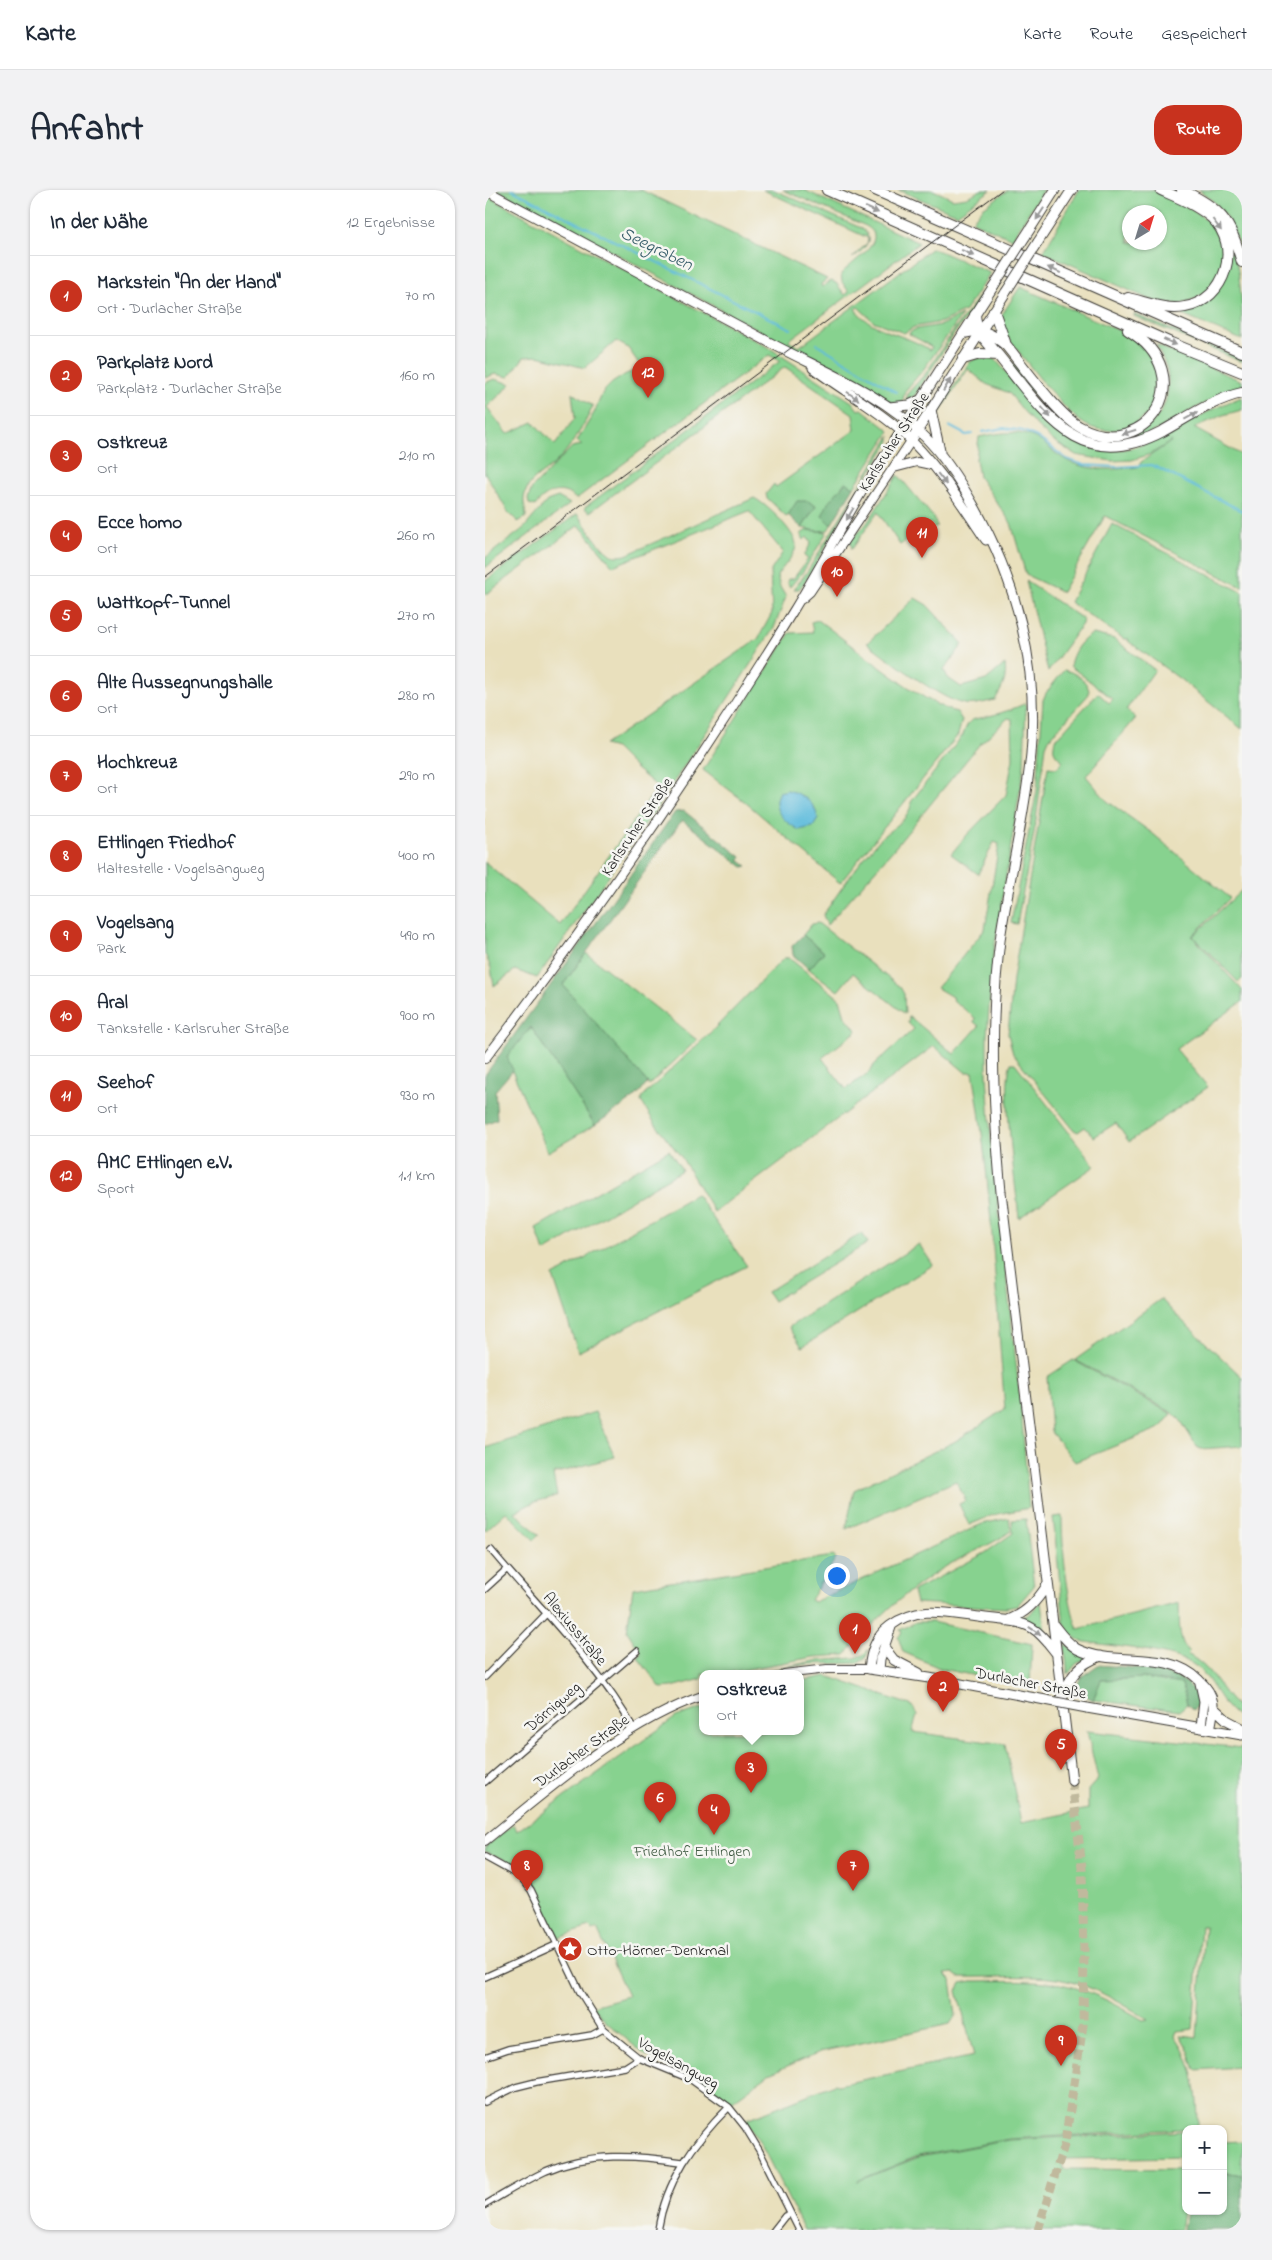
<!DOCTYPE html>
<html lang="de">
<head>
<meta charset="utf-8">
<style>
  body { margin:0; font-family:"Indie Flower",sans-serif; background:#f2f2f3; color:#1f2937 }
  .controls { position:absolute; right:15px; bottom:15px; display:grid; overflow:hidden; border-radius:10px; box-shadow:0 1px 4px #0004 }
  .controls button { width:45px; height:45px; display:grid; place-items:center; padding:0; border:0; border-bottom:1px solid #e0e1e3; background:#fff; color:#1f2937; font:25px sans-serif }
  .compass { position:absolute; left:637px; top:15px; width:45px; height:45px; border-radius:50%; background:#fff; box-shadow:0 1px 4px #0004; rotate:38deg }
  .you { position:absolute; left:351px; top:1385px; width:18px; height:18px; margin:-12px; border:4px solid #fff; border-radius:50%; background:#1a73e8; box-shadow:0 0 0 8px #1a73e833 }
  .badge { display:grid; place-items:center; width:32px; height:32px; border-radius:50%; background:#c8321e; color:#fff; font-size:16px; font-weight:700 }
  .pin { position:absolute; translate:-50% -41px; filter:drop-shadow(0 1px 2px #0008) }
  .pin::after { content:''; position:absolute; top:26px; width:18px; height:15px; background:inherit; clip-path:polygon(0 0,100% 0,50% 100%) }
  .popup { position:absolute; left:214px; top:1480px; width:105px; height:65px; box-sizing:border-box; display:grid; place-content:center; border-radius:10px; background:#fff; filter:drop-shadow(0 1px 4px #0005); font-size:16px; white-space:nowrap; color:#747a83 }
  .popup b { font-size:19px; color:#1f2937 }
  .popup::after { content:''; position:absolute; left:50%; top:100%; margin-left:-10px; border:10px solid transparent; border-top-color:#fff }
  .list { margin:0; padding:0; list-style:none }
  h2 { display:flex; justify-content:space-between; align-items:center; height:65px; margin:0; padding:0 20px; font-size:21px }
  h2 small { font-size:16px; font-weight:400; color:#747a83 }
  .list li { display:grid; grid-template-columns:32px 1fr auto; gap:15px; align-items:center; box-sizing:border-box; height:80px; padding:0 20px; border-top:1px solid #e0e1e3 }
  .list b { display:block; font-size:19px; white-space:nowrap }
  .list p { margin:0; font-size:16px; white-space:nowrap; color:#747a83 }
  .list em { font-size:16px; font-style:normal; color:#747a83 }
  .map { position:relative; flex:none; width:757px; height:2040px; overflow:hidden; border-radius:20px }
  header { display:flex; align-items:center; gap:30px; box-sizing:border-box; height:70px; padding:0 25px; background:#fff; border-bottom:1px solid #e0e1e3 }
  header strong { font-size:24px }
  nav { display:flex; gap:28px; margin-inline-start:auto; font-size:18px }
  .intro { display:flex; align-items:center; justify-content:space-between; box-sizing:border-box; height:120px; padding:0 30px }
  h1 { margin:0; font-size:35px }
  .button { padding:12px 22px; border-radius:20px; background:#c8321e; color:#fff; font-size:18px; font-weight:700 }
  main { display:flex; gap:30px; padding:0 30px }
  aside { flex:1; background:#fff; border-radius:20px; box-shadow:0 1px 4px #0004 }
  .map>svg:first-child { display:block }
  .green { fill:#87d28f; stroke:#527756; fill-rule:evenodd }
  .forest { fill:#6db47a; stroke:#44684b }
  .water { fill:#5dbbdc; stroke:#3c6c7c }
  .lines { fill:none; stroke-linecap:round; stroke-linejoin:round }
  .stream { stroke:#5dbbdc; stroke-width:2 }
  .primary-tunnel { stroke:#c0b99d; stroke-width:9; stroke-dasharray:9 4.5; stroke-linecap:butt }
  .street-casing { stroke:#3b3934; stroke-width:8 }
  .secondary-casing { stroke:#3b3934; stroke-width:10 }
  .primary-casing { stroke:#3b3934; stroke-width:11 }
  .highway-casing { stroke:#3b3934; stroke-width:12 }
  .street { stroke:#fff; stroke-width:5.5 }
  .secondary { stroke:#fff; stroke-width:8 }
  .primary { stroke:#fff; stroke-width:9 }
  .highway { stroke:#fff; stroke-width:10 }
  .tram { stroke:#1c1c1c; stroke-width:1 }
  .primary-bridge-casing { stroke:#3b3934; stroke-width:11; stroke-linecap:butt }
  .primary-bridge { stroke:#fff; stroke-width:9 }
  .oneway { fill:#999 }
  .labels { text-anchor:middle; stroke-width:5; stroke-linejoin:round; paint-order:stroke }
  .street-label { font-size:16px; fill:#1c1c1c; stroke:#f6f6f2 }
  .park-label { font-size:16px; fill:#415c44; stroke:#f6f6f2 }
  .poi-label { font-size:16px; fill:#1c1c1c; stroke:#f6f6f2; text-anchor:start }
  .water-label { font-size:18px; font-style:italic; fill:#365c69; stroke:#f6f6f2 }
</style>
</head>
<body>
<header>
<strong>Karte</strong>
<nav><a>Karte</a><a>Route</a><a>Gespeichert</a></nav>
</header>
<div class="intro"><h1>Anfahrt</h1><a class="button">Route</a></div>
<main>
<aside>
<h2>In der Nähe<small>12 Ergebnisse</small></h2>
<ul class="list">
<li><span class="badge">1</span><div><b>Markstein &quot;An der Hand&quot;</b><p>Ort · Durlacher Straße</p></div><em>70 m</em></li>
<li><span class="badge">2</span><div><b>Parkplatz Nord</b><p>Parkplatz · Durlacher Straße</p></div><em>160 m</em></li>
<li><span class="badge">3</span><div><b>Ostkreuz</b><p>Ort</p></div><em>210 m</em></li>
<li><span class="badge">4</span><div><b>Ecce homo</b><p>Ort</p></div><em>260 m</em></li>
<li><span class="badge">5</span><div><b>Wattkopf-Tunnel</b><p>Ort</p></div><em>270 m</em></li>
<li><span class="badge">6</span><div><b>Alte Aussegnungshalle</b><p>Ort</p></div><em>280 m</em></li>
<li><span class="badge">7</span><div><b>Hochkreuz</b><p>Ort</p></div><em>290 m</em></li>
<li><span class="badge">8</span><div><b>Ettlingen Friedhof</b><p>Haltestelle · Vogelsangweg</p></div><em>400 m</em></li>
<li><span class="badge">9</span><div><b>Vogelsang</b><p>Park</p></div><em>490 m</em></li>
<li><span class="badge">10</span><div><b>Aral</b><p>Tankstelle · Karlsruher Straße</p></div><em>900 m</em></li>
<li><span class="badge">11</span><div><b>Seehof</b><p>Ort</p></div><em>930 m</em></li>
<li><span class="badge">12</span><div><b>AMC Ettlingen e.V.</b><p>Sport</p></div><em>1.1 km</em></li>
</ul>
</aside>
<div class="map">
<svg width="757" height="2040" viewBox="0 0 757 2040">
  <rect width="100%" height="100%" fill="#f6f6f2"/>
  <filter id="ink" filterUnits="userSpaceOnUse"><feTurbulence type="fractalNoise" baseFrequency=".02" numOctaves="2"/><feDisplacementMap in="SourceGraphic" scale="10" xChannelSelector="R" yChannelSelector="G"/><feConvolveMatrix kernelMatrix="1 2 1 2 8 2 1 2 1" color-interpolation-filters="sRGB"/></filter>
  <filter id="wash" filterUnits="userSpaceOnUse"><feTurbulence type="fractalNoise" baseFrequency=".0096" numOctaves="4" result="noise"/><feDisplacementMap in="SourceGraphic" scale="20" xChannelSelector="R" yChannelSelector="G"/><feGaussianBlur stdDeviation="1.12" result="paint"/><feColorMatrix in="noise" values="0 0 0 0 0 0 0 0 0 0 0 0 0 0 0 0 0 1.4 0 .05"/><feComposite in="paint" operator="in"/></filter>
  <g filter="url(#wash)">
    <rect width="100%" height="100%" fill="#e9e0bd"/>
    <path class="green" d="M12 0H156L342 89 336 94 337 97 346 91 351 93 360 105 364 102 357 92 356 84C366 72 406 50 381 36L298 0H319L434 53 303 151 314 157 447 58 505 83 480 121 457 132 429 137 419 143 388 131 373 117 370 119C387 142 421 144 445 160L447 157 424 144 425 142 431 139 456 135 477 125 438 180 420 201 417 214 402 211 371 190 360 180 341 176Z
      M278 0H289L376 38C391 49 379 60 367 68L383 52V48Z
      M413 0H448L468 9 482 7 496 0H506L472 24Z
      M523 0H558L527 49 487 31 498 18Z
      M594 0C610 0 654 0 667 0 684 6 721 25 731 40 749 69 728 109 696 114 686 115 675 112 666 110L558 62ZM644 22H674V52H644Z
      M683 0C692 0 700 6 708 10 757 36 757 99 757 150L697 125 698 123C742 110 757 63 730 27 718 14 698 8 683 0Z
      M714 0H757V63C745 33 741 19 714 0Z
      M0 5 286 159 367 212 373 220 377 219 405 241 369 297 360 292 337 326 346 335 343 340 333 341 317 338 331 316 313 311 302 327 282 308 281 304 289 294 291 297 370 240 368 224 300 177 105 322 99 318 295 171 284 165 91 309C76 295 61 302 50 316L44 314 43 309 47 298 87 257 97 255 92 251 109 223 118 202 127 193 141 184 157 178 143 158 131 151 100 178 53 166 39 167 24 187 10 184 0 188Z
      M535 97 642 144C654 152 670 166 674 181 684 221 639 252 603 236 580 225 537 165 519 143L515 130 516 126Z
      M497 103 489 118 468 145 430 205 421 212 423 203 441 183 467 143Z
      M649 124 757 169V172L649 126Z
      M511 154 577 232C617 266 688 247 683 187 682 175 676 166 671 155L757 191V200C726 206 698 226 670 241 592 283 553 206 509 156Z
      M492 168 510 169C555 221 592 287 671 249 700 235 726 218 757 207V220L738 225 709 238 757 265V397L620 326 577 402 541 385 526 333 494 287 491 269 494 247C515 243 537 238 557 252 566 259 574 267 585 272 606 281 631 280 653 277L656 272 687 251 666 264 647 270 627 271 591 265 567 250 546 230 524 203 501 194 483 179 452 226 454 220 485 172Z
      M9 189 26 194 2 217 22 244 48 232 70 255 90 228 87 203 108 216C99 236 85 259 69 274 59 283 43 290 40 304 37 313 41 319 41 327L33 332 23 322 0 283V193Z
      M405 246V251L369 307 322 389 314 399H309L322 382Z
      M413 285 449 328 452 336 450 338 446 333 415 355 393 322 367 359 365 351 382 333Z
      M73 307 85 314 0 378V368L39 338 62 311Z
      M269 308C280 313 312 343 311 356 310 366 297 377 292 386L295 397 301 407 289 438 181 604 149 577 130 558 119 555 273 449 287 423 285 382 298 362 264 321 128 376 94 335 0 405V391L92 324C100 334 114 357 125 364 130 367 135 366 141 365Z
      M627 334 757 402V539L695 489 643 451 644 449H639L585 412Z
      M322 340 342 342 319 380 305 397 302 392 303 389H308L323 369 319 366 326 353 322 347 319 350 316 344Z
      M541 391 598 429 597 434 563 482Z
      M430 408 442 415 478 454 459 480 463 488 476 497 501 490 520 474C522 489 518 497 510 510 500 512 489 516 479 514 454 509 405 469 382 453Z
      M333 430C362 451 441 517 472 522L477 530 473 545 355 693 259 611 218 580 305 443 328 442 326 432Z
      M608 444 629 449 670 480 641 520 651 528 601 586 622 611 667 643 745 708 707 746 757 800V812L691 859 723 897 644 952 631 933 609 947 600 937 593 942 589 940 528 864 523 844 528 789 563 577 572 578 578 571C569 564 567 561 570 550L613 503 624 513 628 509 585 476C587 463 596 449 608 444Z
      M579 480C590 482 605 492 604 504L564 549 561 556 550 637 532 734 526 733 552 600 558 510 561 503Z
      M541 513 539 575 508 766 502 845V884L506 951 536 1218 544 1318 508 1325 484 1335 474 1314 481 1311 471 1291 361 1339 369 1300 469 1252 520 1219C510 1106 507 993 488 882H480L449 856 229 1022 197 968 169 932 156 911 158 906 227 841 299 768H304L355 809 360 826 372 841 337 868 361 899 386 881 389 875 429 839 423 833 424 826 469 864 494 836 489 832 490 828 468 810 469 808 452 798 500 739 514 654 509 652 493 684 466 664 480 647 521 605 528 569 527 529 523 528 494 555 408 660 342 735 338 725C356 699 375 671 397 647 408 637 426 629 426 612L478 545C485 526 486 531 504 526 514 524 531 518 541 513Z
      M170 601 177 610 52 788 30 780 9 796 6 778 0 764V672L75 735Z
      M757 700V789L753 792 708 746Z
      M333 733 415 797 419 804 420 824 368 783 353 801 324 779 339 762 318 745 327 734Z
      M101 763 212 850 164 895 78 795Z
      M46 837 110 935 63 962 21 867Z
      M526 873H530L610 976 534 1028C531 997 516 897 526 873Z
      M184 960 197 980 59 1062 51 1038Z
      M211 1004 262 1076 93 1162 68 1086Z
      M377 1043 383 1053 288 1111 282 1102Z
      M434 1054 448 1075 317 1157 304 1137Z
      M676 1109 689 1123 757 1187V1256L716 1259 712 1257 696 1231 688 1223 590 1170Z
      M588 1170 687 1224 675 1238 590 1272 566 1242 562 1187Z
      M110 1222 130 1267 68 1284 72 1306 49 1312 30 1322 54 1345 49 1350 21 1322 0 1341V1258Z
      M577 1326C577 1356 582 1412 593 1439L694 1413C695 1430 692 1450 704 1462L702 1464C732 1480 734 1504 757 1520V1528C737 1521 729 1491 712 1477 688 1459 626 1457 595 1451L586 1445 579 1433 568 1327Z
      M524 1328 526 1341C504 1357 478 1365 455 1380 416 1405 390 1430 360 1465L329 1467 236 1484H217V1489L187 1497 176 1498 153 1468 156 1463 142 1441 148 1398 348 1366 351 1368 325 1410 329 1412 497 1334Z
      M541 1329 549 1396 532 1416 521 1418 431 1413 428 1401 500 1363 528 1343 527 1330Z
      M555 1412 556 1413 560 1442 533 1430 545 1424Z
      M447 1432 547 1454 545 1497 457 1479 418 1462 413 1447 417 1443 415 1440 431 1432Z
      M579 1454 604 1467 591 1474 583 1484Z
      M384 1459 380 1469 373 1473 323 1474 280 1481 329 1471 370 1468 378 1465Z
      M342 1486 428 1516 432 1526 427 1542 520 1554 536 1633 603 1619V1600L613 1589 602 1541 757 1558V1877L710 1880 704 1861 695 1845 712 1847 720 1736H716L708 1839 692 1841 690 1846C710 1872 713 1907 713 1938L525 1949 433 1966 372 1991 434 1967 524 1950 701 1941V1967L577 1969 578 1979 701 1980V2003L695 2040H319L275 1952 260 1930 350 1894 353 1895 489 1866 472 1801 476 1793 487 1791C520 1791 556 1788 588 1797 612 1804 636 1817 658 1830L663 1829C639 1815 614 1799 587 1792 553 1783 509 1788 474 1787L469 1783 460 1784 466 1790 471 1825 465 1834 335 1862 284 1884 245 1913 216 1890 160 1865 120 1831 108 1816 143 1806 112 1739 107 1740 104 1737 74 1748 43 1686 25 1672 0 1661 1 1656 29 1634 32 1641 191 1527 217 1518V1542H315V1491Z
      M660 1488 697 1494 702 1514 694 1521 608 1510 616 1490Z
      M757 1951V1985L738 1982V1952Z"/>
    <path class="forest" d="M361 292 369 297 346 335 337 326 343 313Z
      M312 311H323L331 316 317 338 303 325Z
      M199 621 256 667 254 670 262 676 258 677 197 630 78 795 163 893 149 908 110 935 46 837 22 867 28 880 10 901 12 929 0 934V885L124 715 190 622Z
      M318 745 339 762 324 779 308 765 307 756Z
      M613 1475C641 1478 715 1476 712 1516L708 1520 702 1514 697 1494 660 1488 616 1490 608 1510 590 1500 596 1487Z
      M738 1982 757 1985V2040H698L701 2021H738Z"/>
    <path class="water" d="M303 600C319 605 330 612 333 629L328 637 314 640C300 632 284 619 294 602Z"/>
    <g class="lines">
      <path class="stream" d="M27 0 306 139
        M332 154 411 202
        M464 236 481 245 487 244
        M497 242 519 238 538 241 552 247 582 269 599 275 631 277 667 275 757 321"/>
    </g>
  </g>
  <g filter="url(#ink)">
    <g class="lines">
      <path class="primary-tunnel" d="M553 2040 580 1952 598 1835 599 1763 597 1678 587 1591"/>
      <defs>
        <path id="street" d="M6 1360C55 1419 111 1472 149 1539
          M0 1399 22 1379
          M0 1487 62 1423
          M0 1592 152 1461
          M0 1667 36 1687 46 1700 95 1802 118 1839 154 1868 205 1889 244 1917 260 1937 274 1960 314 2040
          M0 1787 73 1754
          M0 1867 23 1859 107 1845 118 1839
          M0 1912 31 1897 51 1892 140 1877 154 1868
          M0 2015C20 2003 40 1991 61 1981 104 1962 151 1965 197 1972
          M173 2040C181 1990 209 1952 244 1917
          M289 2040 300 2026 305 2024"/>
        <path id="secondary" d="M409 278 432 272 446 275
          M317 409 325 402 426 251
          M0 869C110 726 212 577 307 423 344 363 375 299 416 241
          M299 1484 342 1479H384
          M0 1651C63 1600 140 1532 217 1506"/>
        <path id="primary" d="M0 0C93 50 187 100 280 150 335 180 395 201 440 247 460 267 475 291 489 316 532 392 554 477 546 564 540 625 525 684 516 743 504 830 508 915 516 1002L587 1591
          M540 47 570 0
          M553 52 586 1
          M328 178C357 200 389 217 416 241 450 271 476 313 501 350
          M404 217 424 215 437 209
          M446 220 455 261
          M419 236 508 97
          M426 251 521 102
          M521 1431C542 1423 551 1412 563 1394
          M568 1434C575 1443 582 1453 592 1459 630 1478 681 1458 714 1490 731 1505 730 1518 725 1539
          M399 1457 409 1470 434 1483
          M394 1480 395 1469 406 1437
          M715 1493 719 1511 716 1537
          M578 1507C585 1485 594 1474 616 1466
          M550 1508 444 1488 384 1479C386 1462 390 1447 405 1436 433 1415 461 1423 494 1427 510 1430 532 1429 547 1438 557 1444 564 1454 571 1463
          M602 1518 757 1545
          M730 1519 742 1530 757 1538"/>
        <path id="highway" d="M342 0 686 153 757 182
          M390 0 757 162
          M697 0C737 20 744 29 757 72
          M586 1 587 0
          M643 108C661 112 681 121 700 117 741 110 757 56 727 28 712 15 694 8 676 0
          M509 121 520 152
          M490 125 492 140 513 165
          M479 143C497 138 507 144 521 155 539 177 573 225 595 237 660 273 719 186 643 140
          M478 169 495 164 513 165C560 223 595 285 678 241 703 227 729 209 757 203"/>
      </defs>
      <use href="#street" class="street-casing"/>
      <use href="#secondary" class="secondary-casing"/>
      <use href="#primary" class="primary-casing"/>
      <use href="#highway" class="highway-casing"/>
      <use href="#street" class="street"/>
      <use href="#secondary" class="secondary"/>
      <use href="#primary" class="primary"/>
      <use href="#highway" class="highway"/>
      <path class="tram" d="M0 387 517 0"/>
      <defs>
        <path id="primary-bridge" d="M508 97 540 47
          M521 102 553 52
          M550 1508 602 1518"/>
      </defs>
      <use href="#primary-bridge" class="primary-bridge-casing"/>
      <use href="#primary-bridge" class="primary-bridge"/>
    </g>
    <defs><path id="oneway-solid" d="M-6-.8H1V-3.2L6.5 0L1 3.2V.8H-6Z" transform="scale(1.25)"/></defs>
    <g class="oneway">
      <use href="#oneway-solid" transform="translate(387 20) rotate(24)"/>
      <use href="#oneway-solid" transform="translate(555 24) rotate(123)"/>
      <use href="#oneway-solid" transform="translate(732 35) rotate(53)"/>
      <use href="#oneway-solid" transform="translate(483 63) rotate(24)"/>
      <use href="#oneway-solid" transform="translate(569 80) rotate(-156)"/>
      <use href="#oneway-solid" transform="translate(685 152) rotate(24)"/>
      <use href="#oneway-solid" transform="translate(462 195) rotate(-58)"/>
      <use href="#oneway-solid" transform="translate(368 206) rotate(35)"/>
      <use href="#oneway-solid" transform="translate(561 222) rotate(49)"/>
      <use href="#oneway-solid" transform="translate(706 226) rotate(-28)"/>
      <use href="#oneway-solid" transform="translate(644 242) rotate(162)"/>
      <use href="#oneway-solid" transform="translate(457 289) rotate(52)"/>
      <use href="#oneway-solid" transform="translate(365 324) rotate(120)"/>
      <use href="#oneway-solid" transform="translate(550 1441) rotate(34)"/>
    </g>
  </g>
  <defs>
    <symbol id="sight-disc" viewBox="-11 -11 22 22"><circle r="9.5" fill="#c8321e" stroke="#f6f6f2"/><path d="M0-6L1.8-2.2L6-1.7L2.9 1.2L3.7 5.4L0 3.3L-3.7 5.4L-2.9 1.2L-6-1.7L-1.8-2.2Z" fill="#fff"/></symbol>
  </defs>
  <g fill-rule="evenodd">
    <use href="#sight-disc" x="71" y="1745" width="28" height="28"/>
  </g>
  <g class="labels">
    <g class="street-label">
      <text transform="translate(408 251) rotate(-57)" y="6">Karlsruher Straße</text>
      <text transform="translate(151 636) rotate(-56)" y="6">Karlsruher Straße</text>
      <text transform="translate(91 1438) rotate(50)" y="6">Alexiusstraße</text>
      <text transform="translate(546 1492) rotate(11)" y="6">Durlacher Straße</text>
      <text transform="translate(67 1516) rotate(-41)" y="6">Dörnigweg</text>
      <text transform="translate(96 1560) rotate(-36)" y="6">Durlacher Straße</text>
      <text transform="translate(194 1872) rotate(29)" y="6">Vogelsangweg</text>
    </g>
    <g class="park-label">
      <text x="207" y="1666">Friedhof Ettlingen</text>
    </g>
    <g class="poi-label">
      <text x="102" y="1765">Otto-Hörner-Denkmal</text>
    </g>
    <g class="water-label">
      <text transform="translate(172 58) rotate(26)" y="6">Seegraben</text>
    </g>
  </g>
</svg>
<div class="controls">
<button>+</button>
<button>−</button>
</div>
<svg class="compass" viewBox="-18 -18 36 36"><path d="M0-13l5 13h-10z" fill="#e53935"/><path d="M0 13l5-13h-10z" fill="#747a83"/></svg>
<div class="you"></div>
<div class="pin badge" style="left:370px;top:1464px">1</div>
<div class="pin badge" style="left:458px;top:1522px">2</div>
<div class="pin badge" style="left:266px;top:1603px">3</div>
<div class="popup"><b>Ostkreuz</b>Ort</div>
<div class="pin badge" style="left:229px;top:1645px">4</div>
<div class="pin badge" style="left:576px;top:1580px">5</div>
<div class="pin badge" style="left:175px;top:1633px">6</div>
<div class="pin badge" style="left:368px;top:1701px">7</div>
<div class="pin badge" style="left:42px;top:1701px">8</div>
<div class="pin badge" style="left:576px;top:1876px">9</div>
<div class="pin badge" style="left:352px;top:407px">10</div>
<div class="pin badge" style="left:437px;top:368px">11</div>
<div class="pin badge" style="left:163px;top:208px">12</div>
</div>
</main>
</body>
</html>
